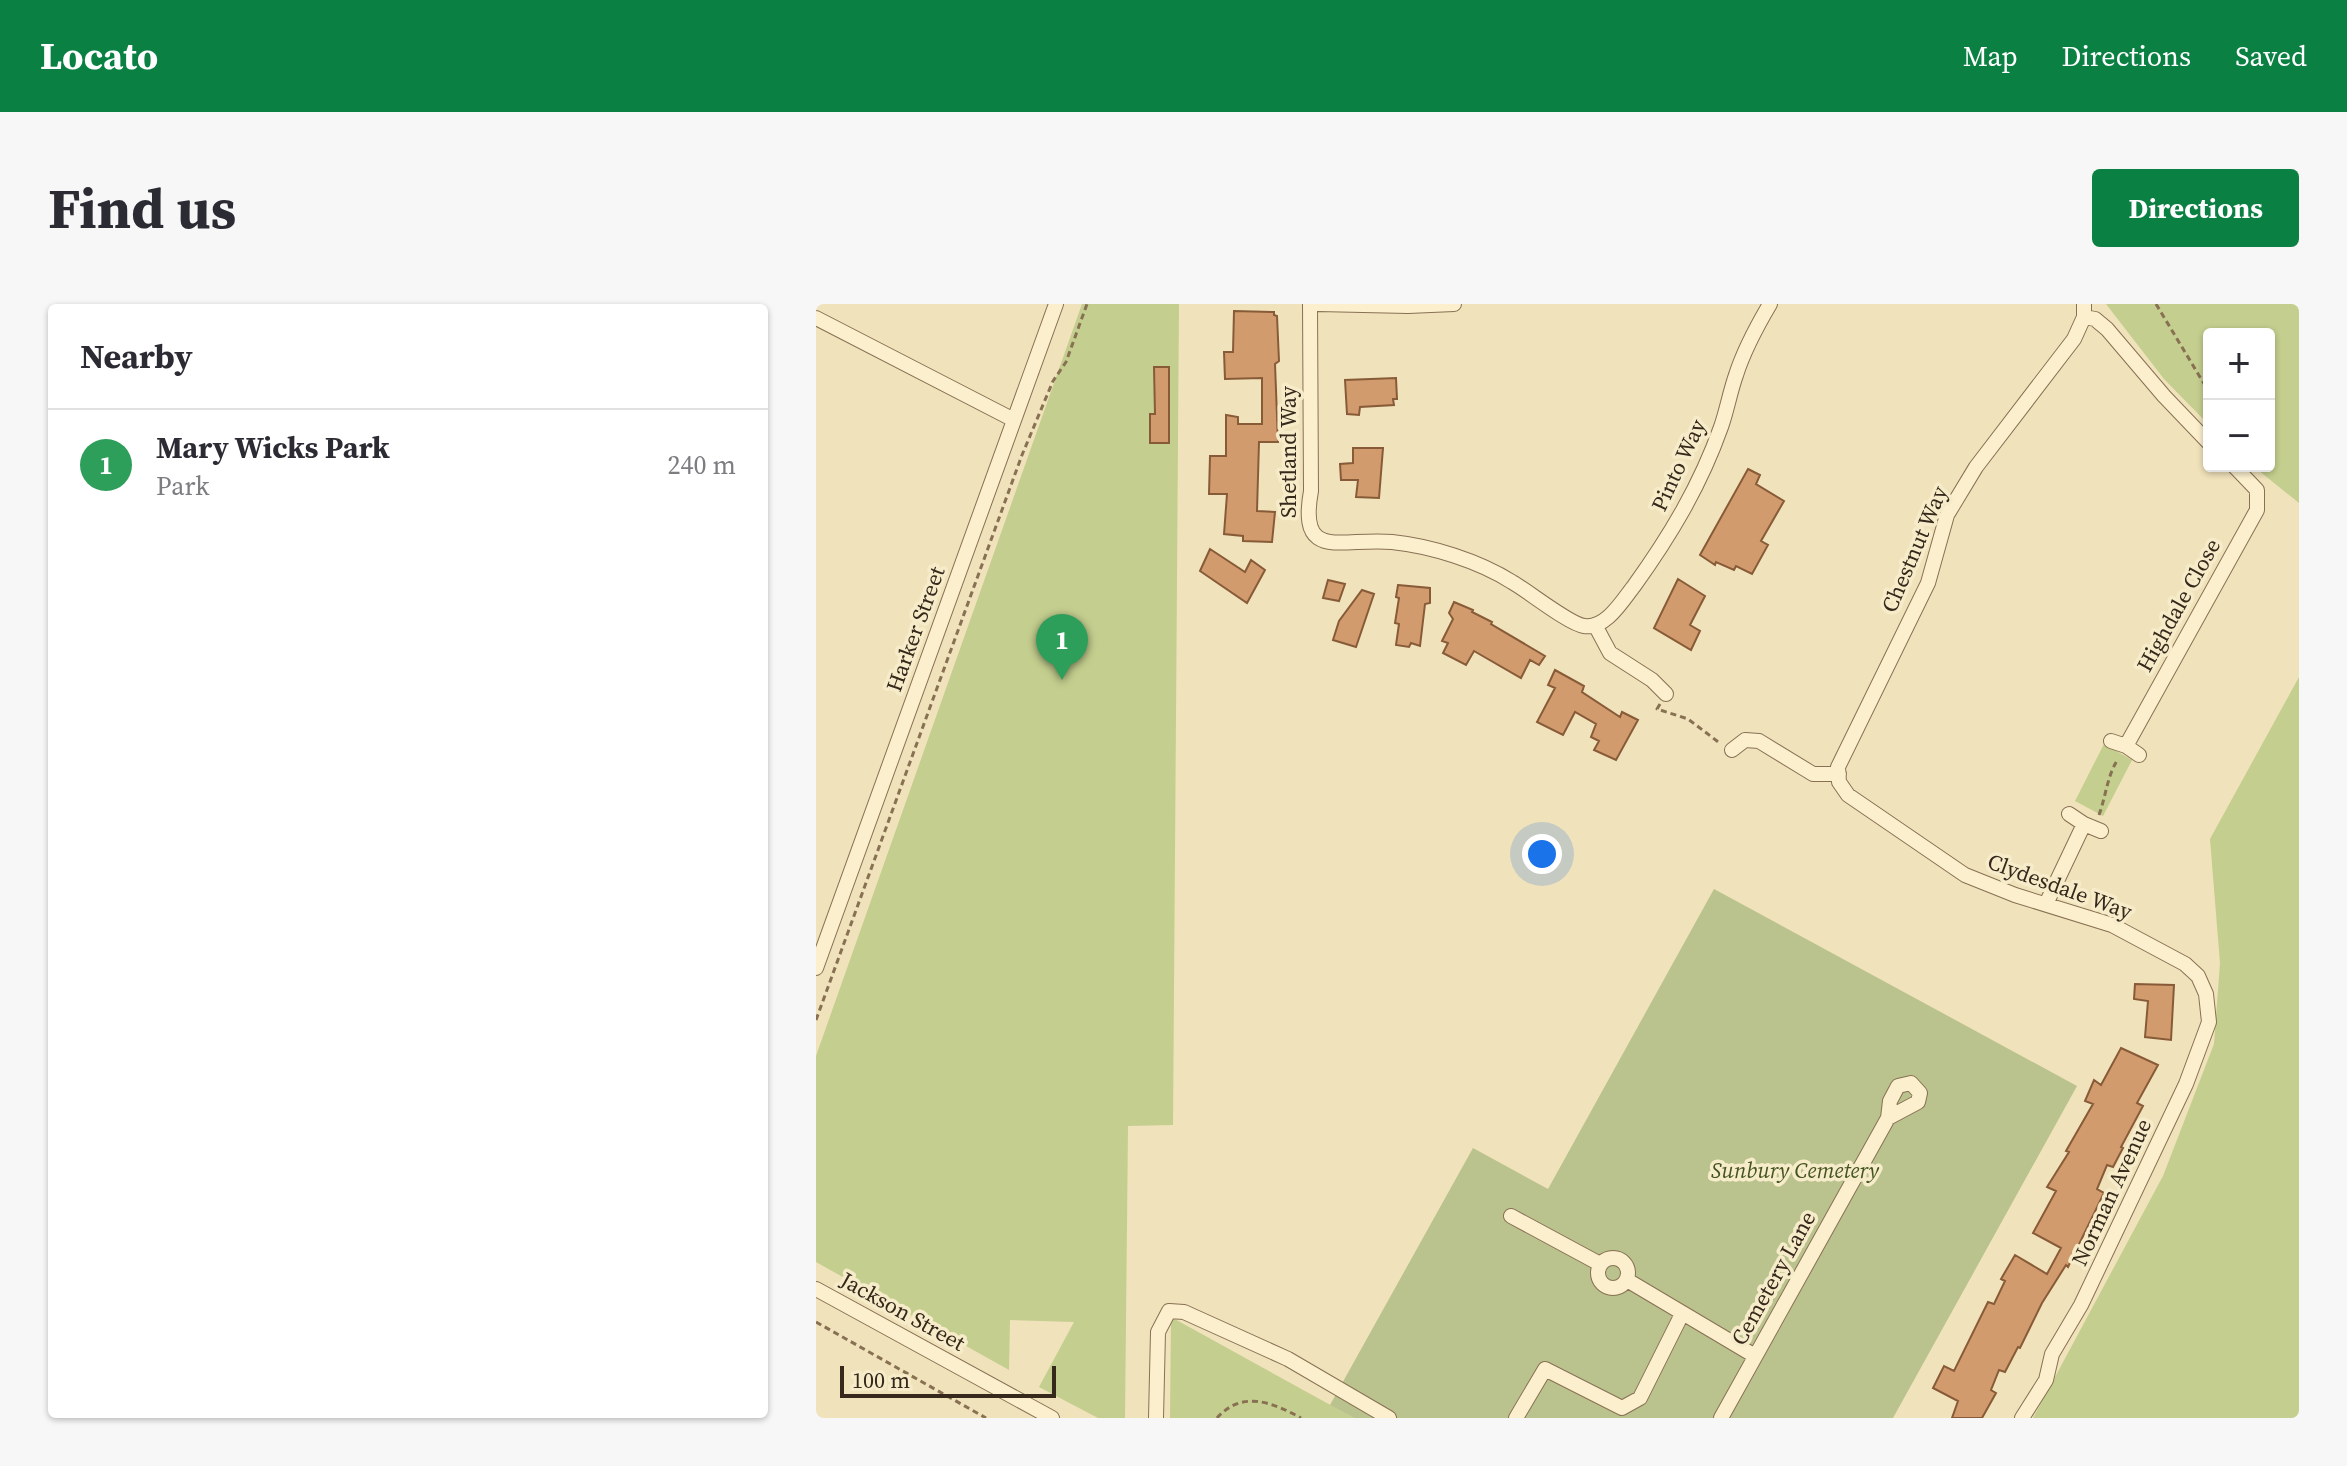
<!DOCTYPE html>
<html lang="en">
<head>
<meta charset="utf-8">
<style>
  body { margin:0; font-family:"Source Serif 4",serif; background:#f7f7f7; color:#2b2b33 }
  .controls { position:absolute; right:24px; top:24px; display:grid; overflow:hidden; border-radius:8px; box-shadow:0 2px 6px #0004 }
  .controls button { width:72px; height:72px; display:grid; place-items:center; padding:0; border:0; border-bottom:2px solid #e1e1e2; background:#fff; color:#2b2b33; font:40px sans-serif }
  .scale { position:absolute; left:24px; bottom:20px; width:216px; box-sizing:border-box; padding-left:8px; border:4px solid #36281a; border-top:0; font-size:22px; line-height:28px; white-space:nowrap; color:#36281a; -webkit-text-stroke:6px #f7ecca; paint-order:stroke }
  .you { position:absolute; left:726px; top:550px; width:28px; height:28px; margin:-20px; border:6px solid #fff; border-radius:50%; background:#1a73e8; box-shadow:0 0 0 12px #1a73e833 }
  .badge { display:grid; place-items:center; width:52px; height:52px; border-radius:50%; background:#0b8043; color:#fff; font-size:26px; font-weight:700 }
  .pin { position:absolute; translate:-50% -66px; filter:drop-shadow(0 2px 4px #0008) }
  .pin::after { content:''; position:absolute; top:42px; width:28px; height:24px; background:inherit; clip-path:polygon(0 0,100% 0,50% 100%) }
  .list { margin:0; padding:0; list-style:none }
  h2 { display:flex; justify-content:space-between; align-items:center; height:104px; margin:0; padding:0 32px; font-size:34px }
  h2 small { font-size:26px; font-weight:400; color:#7c7c81 }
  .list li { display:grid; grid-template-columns:52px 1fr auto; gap:24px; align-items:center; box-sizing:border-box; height:112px; padding:0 32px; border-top:2px solid #e1e1e2 }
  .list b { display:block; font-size:30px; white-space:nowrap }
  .list p { margin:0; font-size:26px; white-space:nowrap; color:#7c7c81 }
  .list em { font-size:26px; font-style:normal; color:#7c7c81 }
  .map { position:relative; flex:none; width:1483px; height:1114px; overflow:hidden; border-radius:8px }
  header { display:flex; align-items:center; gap:48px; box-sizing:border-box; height:112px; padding:0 40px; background:#0b8043; color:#fff }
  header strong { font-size:38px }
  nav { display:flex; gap:44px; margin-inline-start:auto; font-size:28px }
  .intro { display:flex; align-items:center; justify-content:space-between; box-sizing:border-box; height:192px; padding:0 48px }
  h1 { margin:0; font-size:56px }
  .button { padding:20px 36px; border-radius:8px; background:#0b8043; color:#fff; font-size:28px; font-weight:700 }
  main { display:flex; gap:48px; padding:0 48px }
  aside { flex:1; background:#fff; border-radius:8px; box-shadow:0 2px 6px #0004 }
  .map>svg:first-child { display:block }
  .green { fill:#c4ce8e }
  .cemetery { fill:#bac28e }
  .building { fill:#d19b6d; stroke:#885b38; stroke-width:2 }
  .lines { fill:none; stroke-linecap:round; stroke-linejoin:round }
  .street-casing { stroke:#887153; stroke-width:16 }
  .path { stroke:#887153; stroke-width:3; stroke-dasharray:6 4; stroke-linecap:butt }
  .street { stroke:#fbefcd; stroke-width:14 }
  .labels { text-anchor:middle; stroke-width:7; stroke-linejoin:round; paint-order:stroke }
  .street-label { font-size:22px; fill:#36281a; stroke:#f7ecca }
  .park-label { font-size:22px; font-style:italic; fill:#44541f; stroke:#f7ecca }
</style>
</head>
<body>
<header>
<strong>Locato</strong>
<nav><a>Map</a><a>Directions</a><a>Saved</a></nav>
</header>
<div class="intro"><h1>Find us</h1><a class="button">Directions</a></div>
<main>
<aside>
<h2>Nearby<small></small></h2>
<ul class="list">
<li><span class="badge" style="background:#2e9e5b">1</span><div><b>Mary Wicks Park</b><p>Park</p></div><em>240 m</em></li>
</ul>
</aside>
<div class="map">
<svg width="1483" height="1114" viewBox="0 0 1483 1114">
  <rect width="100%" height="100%" fill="#f0e2ba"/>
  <path class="green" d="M266 0H363L357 821 312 822 309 1114H282L223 1083 258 1018 194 1016 193 1066 0 958V752Z
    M1290 0H1483V199L1437 162H1453V30H1393V121L1348 75Z
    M1483 373V1114H1217L1347 872 1398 740 1404 659 1394 535Z
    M1288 440 1316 456 1287 512 1259 497Z
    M355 1013 538 1114H354Z"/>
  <path class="cemetery" d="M898 585 1261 782 1077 1114H538L514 1101 657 844 732 885Z"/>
  <path class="building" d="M418 7 458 8V11L461 12 463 57 459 60 462 138H443L441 207 459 208 456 238 427 237V232L408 230 411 190H393L394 152H410V111L422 113V120H446V74L409 75 408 48H417Z
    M338 63H353V139H334V110H339Z
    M580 74 581 95H577L578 101 544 103 543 111 531 110 529 76Z
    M537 144H567L563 194 540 193 542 176H525L524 160 537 159Z
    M932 165 944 171 940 180 968 197 945 237 952 241 936 270 920 262 918 266 900 258 899 261 884 251Z
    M394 245 429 268 435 256 449 266 431 299 384 267Z
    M862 275 889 292 874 321 884 327 875 346 838 324Z
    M512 276 529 280 523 297 507 294Z
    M582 281 614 284V299L609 300 604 342 595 339 593 343 580 341 583 320 579 319 583 294 580 293Z
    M546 286 558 290 540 343 517 336 523 317Z
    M638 298 657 306 656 308 676 318 675 320 729 352 723 361 714 356 705 374 658 347 650 361 627 349 632 339 626 337 637 315 633 309Z
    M739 366 768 382 766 388 804 413 806 408 822 416 800 456 778 446 783 437 775 433 780 420 759 408 747 431 721 418 739 384 732 381Z
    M1319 680 1358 681 1355 736 1329 733 1332 697 1318 695Z
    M1305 744 1342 761 1321 799 1327 802 1305 843 1307 844 1297 863 1291 861 1281 885 1288 889 1252 963 1250 961 1226 999 1204 1044 1202 1043 1189 1068 1183 1066 1175 1086 1180 1089 1166 1114H1136L1142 1097 1117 1084 1128 1062 1138 1067 1172 998 1178 1000 1189 977 1185 975 1199 951 1231 970 1245 944 1217 929 1240 887 1231 883 1253 848 1250 847 1277 800 1269 797 1278 776 1285 781Z"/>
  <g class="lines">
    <defs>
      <path id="street" d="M494 0 495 187C482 259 526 233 576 238 615 242 663 257 696 278 712 287 753 320 768 322 790 325 806 297 818 282 854 232 884 182 905 123 911 106 914 88 920 71 928 46 941 22 954 0
        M502 0 592 2 638 0
        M1268 13 1279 15 1291 25 1348 92 1393 139
        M0 14 198 116
        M779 321 794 349 836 376 850 390
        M1295 437 1310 442 1323 451
        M1310 442 1441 206V186L1418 162
        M916 446 929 436 943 437 997 470H1023
        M1253 510 1268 520 1285 527
        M1230 600 1268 520
        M0 664 240 0
        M695 912 784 960
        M782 969a15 15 0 1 1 30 0a15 15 0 1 1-30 0Z
        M811 976 939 1052
        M0 985 236 1114
        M340 1114 342 1028 353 1007 368 1008 472 1055 573 1114
        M700 1114 729 1065 806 1104 824 1094 866 1010
        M905 1114 1072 814 1074 797 1082 782 1095 779 1104 789 1102 798 1072 814
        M1206 1114 1230 1076 1236 1050 1265 1001 1370 780 1393 718 1390 690 1382 672 1369 660 1296 621 1199 591 1149 571 1032 491 1023 478 1022 463 1112 279 1131 211 1160 163 1258 35 1268 13V0"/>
    </defs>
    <use href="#street" class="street-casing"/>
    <path class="path" d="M1340 0 1393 88
      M844 400 841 405 872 415 905 440
      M1283 511C1290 492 1291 472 1302 455
      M0 716 206 151 237 77 250 58 271 0
      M0 1018 170 1114
      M401 1114C426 1086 456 1098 485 1114"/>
    <use href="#street" class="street"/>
  </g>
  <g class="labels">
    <g class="street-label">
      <text transform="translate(472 148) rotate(-90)" y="8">Shetland Way</text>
      <text transform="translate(862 161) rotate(-65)" y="8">Pinto Way</text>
      <text transform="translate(1098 245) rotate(-67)" y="8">Chestnut Way</text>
      <text transform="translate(1362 301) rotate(-61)" y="8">Highdale Close</text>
      <text transform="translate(99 325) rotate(-70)" y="8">Harker Street</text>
      <text transform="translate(1244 582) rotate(20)" y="8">Clydesdale Way</text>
      <text transform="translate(1295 888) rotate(-65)" y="8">Norman Avenue</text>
      <text transform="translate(957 974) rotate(-61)" y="8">Cemetery Lane</text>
      <text transform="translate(87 1007) rotate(29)" y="8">Jackson Street</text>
    </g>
    <g class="park-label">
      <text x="979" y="874">Sunbury Cemetery</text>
    </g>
  </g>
</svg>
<div class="controls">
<button>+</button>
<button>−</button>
</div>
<div class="scale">100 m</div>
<div class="you"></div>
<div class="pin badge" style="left:246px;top:376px;background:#2e9e5b">1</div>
</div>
</main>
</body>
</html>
